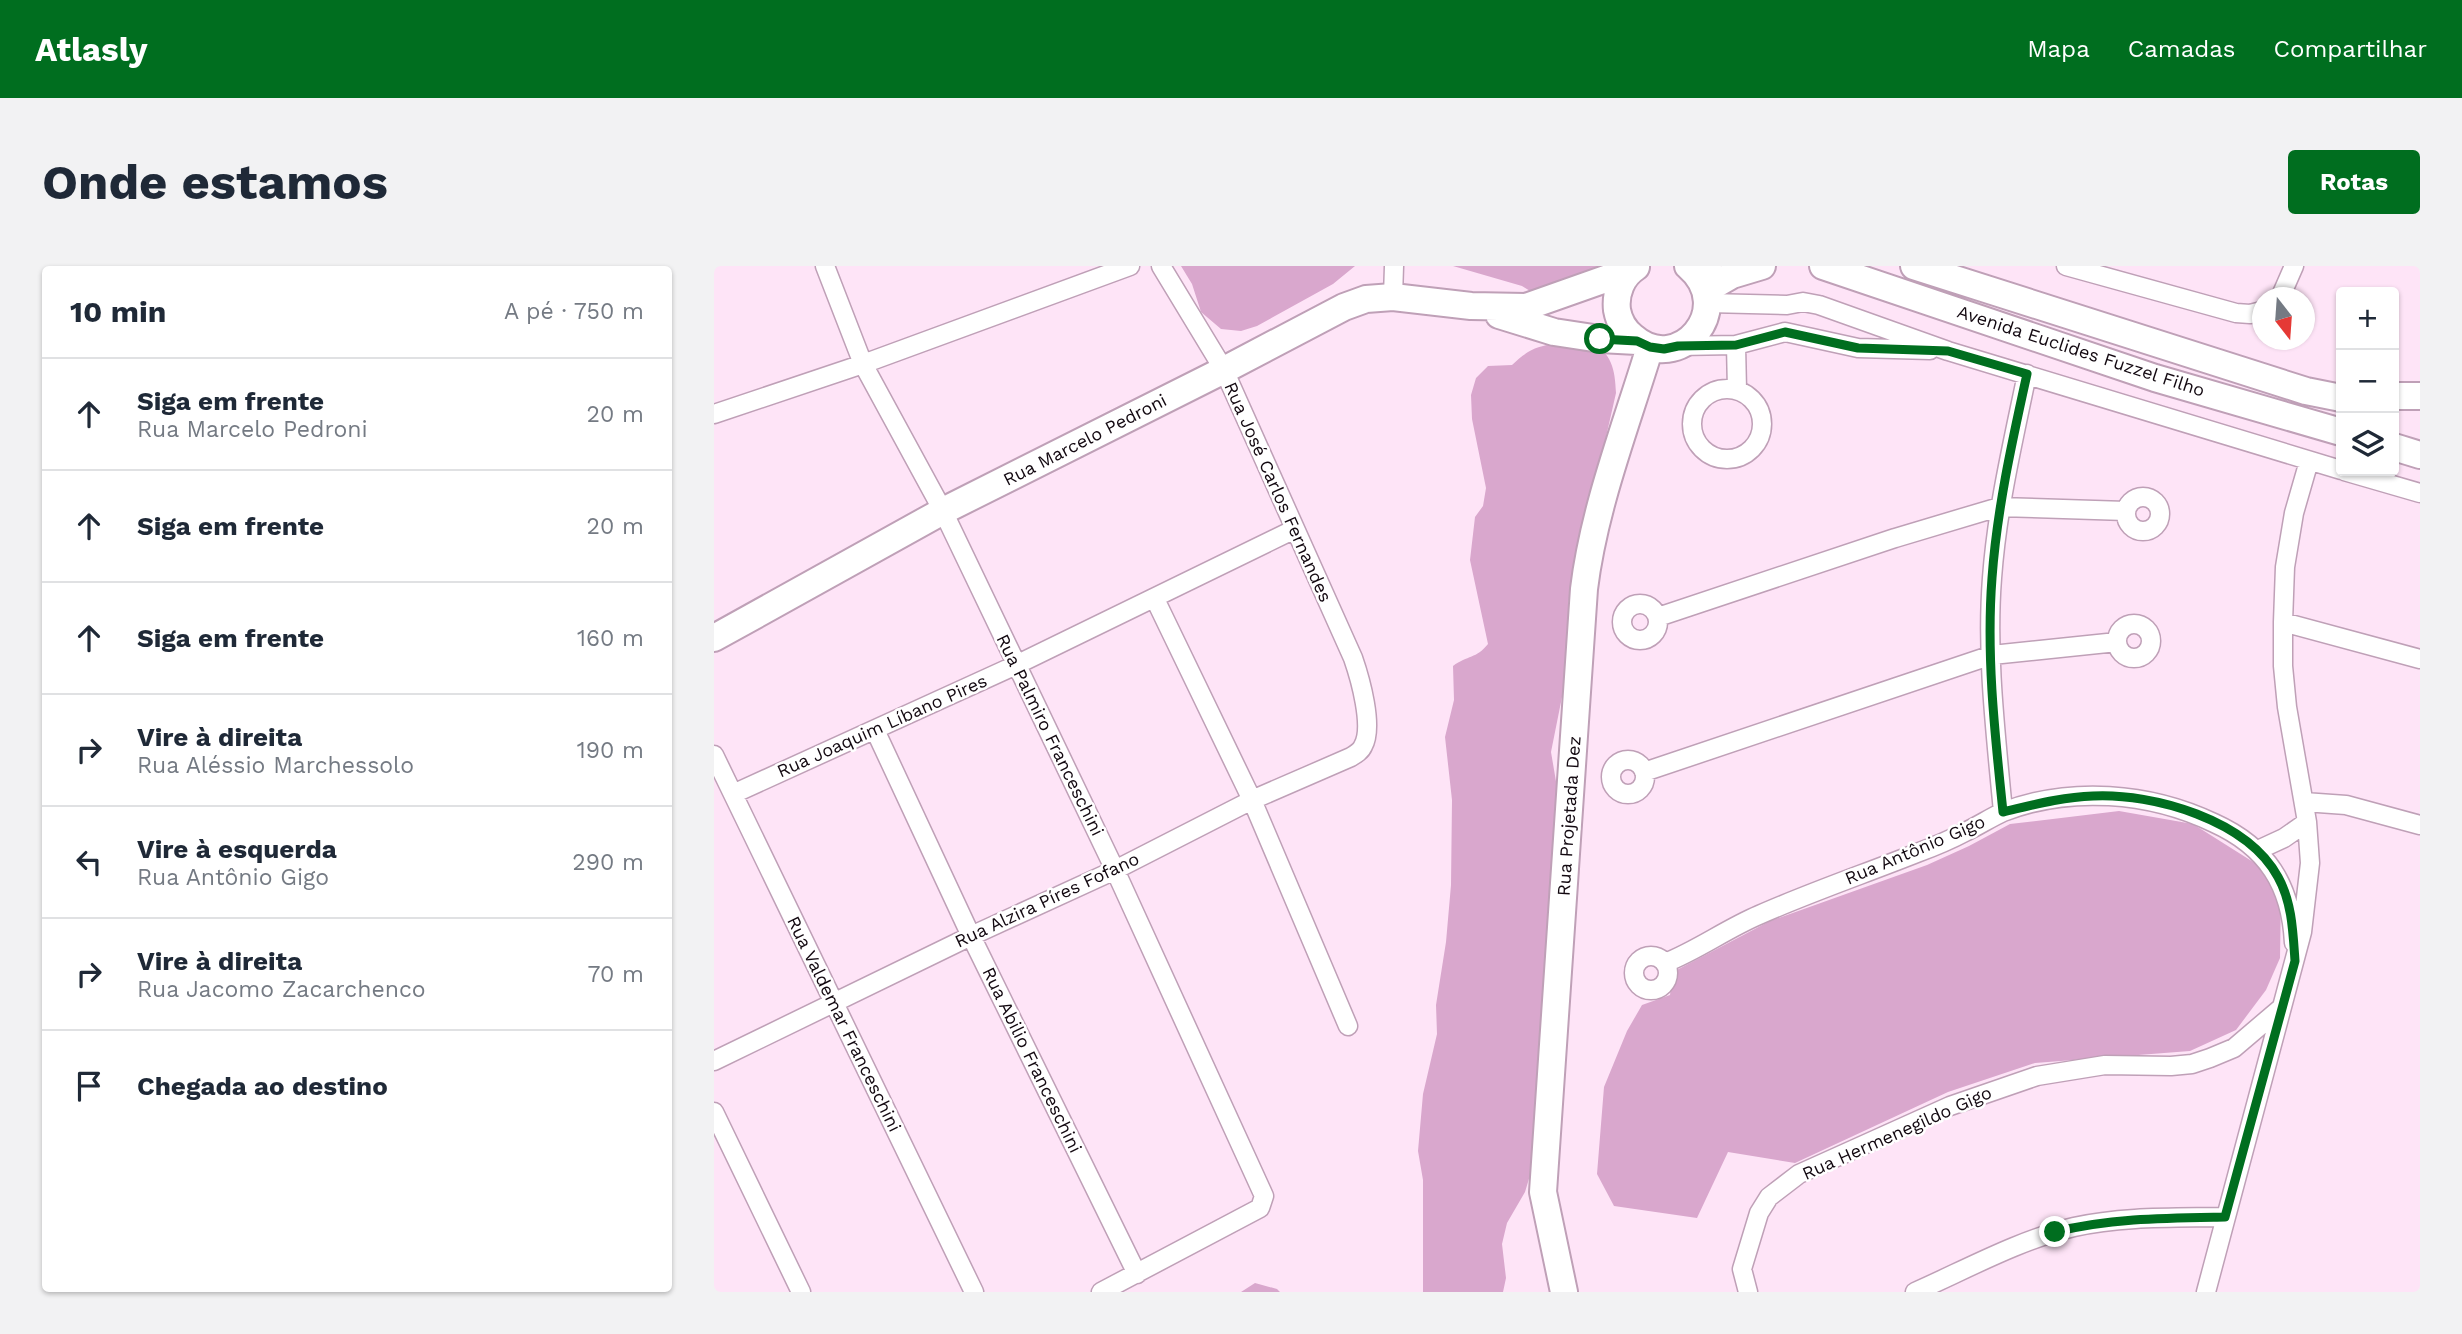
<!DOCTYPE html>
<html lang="pt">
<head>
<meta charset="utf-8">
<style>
  body { margin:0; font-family:"Work Sans",sans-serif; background:#f2f2f3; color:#1f2937 }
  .controls { position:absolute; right:21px; top:21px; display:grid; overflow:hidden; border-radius:7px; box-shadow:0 2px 5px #0004 }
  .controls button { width:63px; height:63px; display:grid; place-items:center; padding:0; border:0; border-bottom:2px solid #e0e1e3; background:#fff; color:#1f2937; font:35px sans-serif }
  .compass { position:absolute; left:1538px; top:21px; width:63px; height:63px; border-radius:50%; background:#fff; box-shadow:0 2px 5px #0004; rotate:163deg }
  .stop { position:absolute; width:21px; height:21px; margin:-16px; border:5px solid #006e1f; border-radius:50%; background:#fff }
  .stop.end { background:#006e1f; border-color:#fff; box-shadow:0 2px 7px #0008 }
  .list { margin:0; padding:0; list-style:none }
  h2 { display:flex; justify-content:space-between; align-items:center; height:91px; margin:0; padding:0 28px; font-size:30px }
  h2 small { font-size:23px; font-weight:400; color:#747a83 }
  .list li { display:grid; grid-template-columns:46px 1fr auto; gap:21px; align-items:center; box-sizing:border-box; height:112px; padding:0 28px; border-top:2px solid #e0e1e3 }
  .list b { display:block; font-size:26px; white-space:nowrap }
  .list p { margin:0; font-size:23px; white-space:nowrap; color:#747a83 }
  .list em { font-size:23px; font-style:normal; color:#747a83 }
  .icon { flex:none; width:38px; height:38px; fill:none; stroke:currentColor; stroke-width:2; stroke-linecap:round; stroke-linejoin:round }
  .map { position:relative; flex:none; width:1706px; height:1026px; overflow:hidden; border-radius:7px }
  header { display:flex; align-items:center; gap:42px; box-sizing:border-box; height:98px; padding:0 35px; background:#006e1f; color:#fff }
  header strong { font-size:33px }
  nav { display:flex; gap:38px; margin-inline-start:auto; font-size:24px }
  .intro { display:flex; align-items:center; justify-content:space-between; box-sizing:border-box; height:168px; padding:0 42px }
  h1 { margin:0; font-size:49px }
  .button { padding:18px 32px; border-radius:7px; background:#006e1f; color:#fff; font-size:24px; font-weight:700 }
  main { display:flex; gap:42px; padding:0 42px }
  aside { flex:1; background:#fff; border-radius:7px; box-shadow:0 2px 5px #0004 }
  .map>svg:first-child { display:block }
  .green { fill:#d9a7cd }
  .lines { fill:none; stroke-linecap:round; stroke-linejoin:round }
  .street-casing { stroke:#bfa0b7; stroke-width:21 }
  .secondary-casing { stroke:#bfa0b7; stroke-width:30 }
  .street { stroke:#fff; stroke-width:18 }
  .secondary { stroke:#fff; stroke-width:26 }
  .route { stroke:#006e1f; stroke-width:9 }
  .labels { text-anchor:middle; stroke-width:5; stroke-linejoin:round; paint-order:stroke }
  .street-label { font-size:18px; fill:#120810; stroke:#fff }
</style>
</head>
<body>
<header>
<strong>Atlasly</strong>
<nav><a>Mapa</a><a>Camadas</a><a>Compartilhar</a></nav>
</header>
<div class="intro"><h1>Onde estamos</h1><a class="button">Rotas</a></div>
<main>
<aside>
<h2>10 min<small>A pé · 750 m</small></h2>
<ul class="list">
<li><svg class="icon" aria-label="ahead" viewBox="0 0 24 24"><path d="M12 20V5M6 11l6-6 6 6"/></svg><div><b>Siga em frente</b><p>Rua Marcelo Pedroni</p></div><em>20 m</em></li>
<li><svg class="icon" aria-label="ahead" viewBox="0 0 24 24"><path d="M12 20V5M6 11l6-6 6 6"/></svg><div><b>Siga em frente</b></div><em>20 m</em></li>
<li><svg class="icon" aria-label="ahead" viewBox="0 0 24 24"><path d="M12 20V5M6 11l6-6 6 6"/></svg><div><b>Siga em frente</b></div><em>160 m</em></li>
<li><svg class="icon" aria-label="right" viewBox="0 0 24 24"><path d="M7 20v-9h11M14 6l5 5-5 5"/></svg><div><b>Vire à direita</b><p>Rua Aléssio Marchessolo</p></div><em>190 m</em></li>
<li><svg class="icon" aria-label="left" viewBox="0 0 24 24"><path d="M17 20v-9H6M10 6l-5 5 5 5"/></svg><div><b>Vire à esquerda</b><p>Rua Antônio Gigo</p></div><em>290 m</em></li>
<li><svg class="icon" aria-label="right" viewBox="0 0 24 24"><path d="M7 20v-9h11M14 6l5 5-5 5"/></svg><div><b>Vire à direita</b><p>Rua Jacomo Zacarchenco</p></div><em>70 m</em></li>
<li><svg class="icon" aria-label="arrive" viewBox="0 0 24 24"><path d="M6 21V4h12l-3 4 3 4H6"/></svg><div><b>Chegada ao destino</b></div></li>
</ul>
</aside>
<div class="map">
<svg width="1706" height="1026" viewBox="0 0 1706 1026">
  <rect width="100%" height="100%" fill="#fee4f7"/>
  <path class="green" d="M467 0H641L619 18 543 60 527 65 507 63 487 46 478 18Z
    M739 0H887L821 28 808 20Z
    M875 77C898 85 901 104 902 127L854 338 855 396 837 486 845 533 837 721 823 810 817 906 811 926 793 957 788 978 792 1012 789 1026H709V914L704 885 709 828 723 768 722 739 732 676 737 619 738 534 731 471 740 434 739 400C754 389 762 393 774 378L756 294 761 251 769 240 772 222 758 153 757 129 762 112 774 100 798 99C824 73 841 79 875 77Z
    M1405 545 1479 558 1544 599 1567 631 1566 692 1552 724 1522 764 1476 785 1321 797 1234 826 1081 897 1014 886 983 952 900 940 883 908 890 821 913 765 928 739 956 729 959 706 1056 655 1213 599 1255 580 1296 558Z
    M541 1017 563 1023 566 1026H527Z"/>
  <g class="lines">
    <defs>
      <path id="street" d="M111 0 149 98 229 245 401 604 550 930 546 942 387 1026
        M1352 0 1522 47 1536 48 1548 45
        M987 13 994 8 998 0
        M679 31 680 0
        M1566 32 1580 0
        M994 37 1073 39 1089 36 1105 39 1234 85 1627 204
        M1022 79 1023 124
        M964 80 1022 79 1071 66 1144 82 1216 84
        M978 158a35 35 0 1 1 70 0a35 35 0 1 1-70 0Z
        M0 148 149 98 416 0
        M1630 205 1706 227
        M1412 248a17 17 0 1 1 34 0a17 17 0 1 1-34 0Z
        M441 333 538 534 634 760
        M908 356a18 18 0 1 1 36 0a18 18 0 1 1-36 0Z
        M944 351 1181 272 1285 241 1412 245
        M1569 356 1706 393
        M1403 375a17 17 0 1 1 34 0a17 17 0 1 1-34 0Z
        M161 464 257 670 423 1008
        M0 489 260 1026
        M897 511a17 17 0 1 1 34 0a17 17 0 1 1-34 0Z
        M930 506 1278 389 1403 376
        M19 528 302 399 581 263
        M1590 536 1632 539 1706 559
        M1289 546C1282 469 1272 390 1278 312 1283 243 1299 176 1313 108
        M1544 584 1570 572 1593 556
        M920 707a17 17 0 1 1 34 0a17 17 0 1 1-34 0Z
        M951 697C984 684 1012 663 1045 649 1097 626 1150 608 1203 587 1219 581 1236 574 1251 566 1264 560 1276 552 1289 546 1356 520 1435 526 1500 557 1553 581 1577 619 1580 677
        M0 795 257 670 401 604 538 534 637 491C642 488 647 485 649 480 660 461 646 412 639 392L510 104 447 0
        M0 846 87 1026
        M1034 1026 1028 1003 1045 947 1055 931 1085 908 1236 840 1323 810 1391 799 1457 800 1478 798 1496 792 1520 782 1567 742
        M1201 1026C1253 1003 1305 974 1360 961 1409 950 1461 952 1511 951
        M1492 1026 1588 666 1596 597 1593 556 1573 441 1569 400V356L1571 301 1580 247 1595 195"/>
      <path id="secondary" d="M1109 0 1441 112 1627 166
        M1200 0 1592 125 1627 132
        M922 1C908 10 901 27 903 44 905 55 910 64 919 71 964 111 1024 43 974 0
        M992 24 1018 9 1048 0
        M785 49 840 66 886 73 923 75
        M1680 130H1706
        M1680 181 1706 189
        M0 372 229 245 510 104 630 41 652 33 679 31 757 40 812 41 917 4
        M850 1026 829 926 870 323C880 241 912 160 936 81"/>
    </defs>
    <use href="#street" class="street-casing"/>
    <use href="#secondary" class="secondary-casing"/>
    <use href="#street" class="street"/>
    <use href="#secondary" class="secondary"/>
  </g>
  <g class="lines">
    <path class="route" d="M886 73 923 75 936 81 950 83 964 80 1022 79 1071 66 1144 82 1234 85 1313 108C1298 176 1283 243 1278 312 1272 390 1281 469 1289 546 1319 539 1348 531 1379 530 1440 527 1533 554 1564 611 1578 636 1579 666 1581 695L1511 951C1454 952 1396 952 1341 966"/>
  </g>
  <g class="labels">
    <g class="street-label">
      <text transform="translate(1367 85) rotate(18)" y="6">Avenida Euclides Fuzzel Filho</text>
      <text transform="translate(371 174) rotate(-27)" y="6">Rua Marcelo Pedroni</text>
      <text transform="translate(564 226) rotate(66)" y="6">Rua José Carlos Fernandes</text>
      <text transform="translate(168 460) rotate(-24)" y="6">Rua Joaquim Líbano Pires</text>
      <text transform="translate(336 469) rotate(64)" y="6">Rua Palmiro Franceschini</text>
      <text transform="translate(855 550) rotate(-86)" y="6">Rua Projetada Dez</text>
      <text transform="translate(1201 584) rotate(-23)" y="6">Rua Antônio Gigo</text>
      <text transform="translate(333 634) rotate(-25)" y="6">Rua Alzira Píres Fofano</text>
      <text transform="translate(130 758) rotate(64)" y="6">Rua Valdemar Franceschini</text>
      <text transform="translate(318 794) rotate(64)" y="6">Rua Abilio Franceschini</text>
      <text transform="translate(1183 867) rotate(-24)" y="6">Rua Hermenegildo Gigo</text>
    </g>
  </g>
</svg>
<div class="controls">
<button>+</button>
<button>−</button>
<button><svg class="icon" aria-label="layers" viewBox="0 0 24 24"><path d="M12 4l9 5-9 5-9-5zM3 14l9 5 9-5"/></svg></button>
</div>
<svg class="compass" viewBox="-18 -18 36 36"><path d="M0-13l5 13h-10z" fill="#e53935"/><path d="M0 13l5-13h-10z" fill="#747a83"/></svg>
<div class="stop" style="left:886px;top:73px"></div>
<div class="stop end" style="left:1341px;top:966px"></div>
</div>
</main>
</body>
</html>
